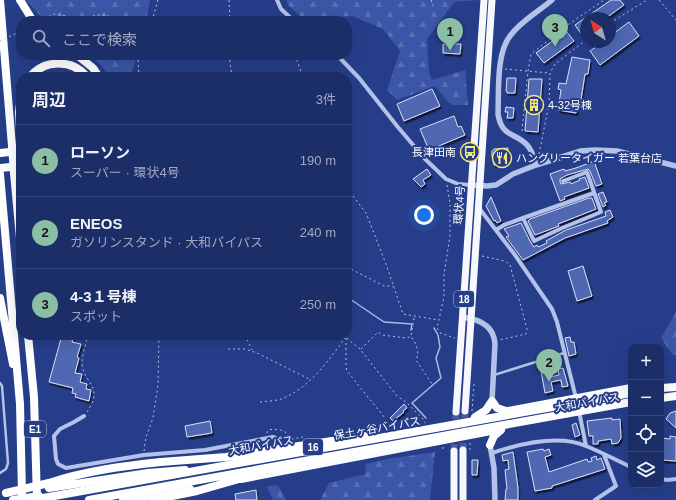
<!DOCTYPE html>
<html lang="ja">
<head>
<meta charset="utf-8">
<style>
  body { margin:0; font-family:Arial,"Noto Sans JP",sans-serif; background:#25366e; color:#f1f3f6 }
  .controls { position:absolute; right:12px; bottom:12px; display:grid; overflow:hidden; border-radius:8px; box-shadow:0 4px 16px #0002 }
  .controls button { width:36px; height:36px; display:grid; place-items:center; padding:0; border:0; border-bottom:1px solid #3a4a7c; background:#1c2e68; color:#f1f3f6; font:20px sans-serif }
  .compass { position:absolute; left:580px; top:12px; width:36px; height:36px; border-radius:50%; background:#1c2e68; box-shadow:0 4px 16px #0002; rotate:323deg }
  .you { position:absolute; left:424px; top:215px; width:14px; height:14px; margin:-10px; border:3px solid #fff; border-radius:50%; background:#1a73e8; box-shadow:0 0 0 6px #1a73e833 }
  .badge { display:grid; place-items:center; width:26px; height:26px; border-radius:50%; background:#8abfa5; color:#111; font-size:13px; font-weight:700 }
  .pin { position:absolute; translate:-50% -33px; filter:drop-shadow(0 1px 2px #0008) }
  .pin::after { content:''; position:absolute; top:21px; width:14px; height:12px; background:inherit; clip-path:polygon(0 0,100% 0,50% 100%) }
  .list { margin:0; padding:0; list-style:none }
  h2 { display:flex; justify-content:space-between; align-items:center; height:52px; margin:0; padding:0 16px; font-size:17px }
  h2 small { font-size:13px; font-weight:400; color:#a0a8c0 }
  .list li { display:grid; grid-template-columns:26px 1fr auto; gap:12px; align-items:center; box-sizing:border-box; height:72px; padding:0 16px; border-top:1px solid #3a4a7c }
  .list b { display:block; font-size:15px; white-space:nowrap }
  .list p { margin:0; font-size:13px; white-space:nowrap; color:#a0a8c0 }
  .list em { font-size:13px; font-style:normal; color:#a0a8c0 }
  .icon { flex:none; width:22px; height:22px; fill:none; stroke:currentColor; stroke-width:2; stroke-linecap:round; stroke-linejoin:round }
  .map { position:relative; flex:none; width:676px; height:500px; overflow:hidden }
  .search { position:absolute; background:#1c2e68; box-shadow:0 4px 16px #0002; left:16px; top:16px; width:336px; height:44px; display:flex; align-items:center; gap:10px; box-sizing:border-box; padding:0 14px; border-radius:16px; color:#a0a8c0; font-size:15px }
  .panel { position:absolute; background:#1c2e68; box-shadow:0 4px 16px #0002; left:16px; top:72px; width:336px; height:268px; border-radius:16px }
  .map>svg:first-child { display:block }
  .forest { fill:url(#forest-firs) }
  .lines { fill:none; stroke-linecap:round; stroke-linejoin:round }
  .stream { stroke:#a8baea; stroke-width:1.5 }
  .building { fill:#4f67b1; stroke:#d8e0f7; filter:url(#shadow) }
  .primary-tunnel { stroke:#475b9c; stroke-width:7; stroke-dasharray:7 3.5; stroke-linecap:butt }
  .path { stroke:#b4c1e9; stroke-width:1; stroke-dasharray:2 3; stroke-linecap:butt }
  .service { stroke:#b4c1e9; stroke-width:2.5 }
  .minor { stroke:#b4c1e9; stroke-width:4 }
  .tertiary { stroke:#b4c1e9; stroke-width:5.5 }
  .primary { stroke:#f7f8fe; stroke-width:7 }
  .trunk { stroke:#fbfcfe; stroke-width:8 }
  .motorway { stroke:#fff; stroke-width:8 }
  .path-bridge { stroke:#b4c1e9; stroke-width:1; stroke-dasharray:2 3; stroke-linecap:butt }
  .trunk-bridge { stroke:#fbfcfe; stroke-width:8 }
  .motorway-bridge { stroke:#fff; stroke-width:8 }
  .labels { text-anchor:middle; stroke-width:4; stroke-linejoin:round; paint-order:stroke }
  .shield { fill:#263e8a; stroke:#bec5dc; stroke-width:1 }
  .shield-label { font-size:10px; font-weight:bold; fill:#fff }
  .poi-label { font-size:11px; fill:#fff; stroke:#263e8a; text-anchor:start }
  .street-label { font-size:11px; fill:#fff; stroke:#263e8a }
</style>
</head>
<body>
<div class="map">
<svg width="676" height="500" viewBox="0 0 676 500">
  <defs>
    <pattern id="forest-firs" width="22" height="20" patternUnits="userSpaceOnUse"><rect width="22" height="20" fill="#3b56a6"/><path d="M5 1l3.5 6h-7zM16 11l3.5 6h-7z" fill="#586fb3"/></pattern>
    <filter id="shadow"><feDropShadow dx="1.5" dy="2.5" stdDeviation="0" flood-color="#0009"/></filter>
  </defs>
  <rect width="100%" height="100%" fill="#263e8a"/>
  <path class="forest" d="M26 0H150L146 21H45Z
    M286 0H479L454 2 427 39 429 73 432 80 465 70 468 105H451L435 86 397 100 387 90 400 51 383 29 352 16 334 17 330 21H306L289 6Z
    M90 55H137L130 77H108C106 68 96 61 90 55Z
    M676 312V355L672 354 661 338Z
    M435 452 430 500H320L329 483 365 474 366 464 387 459Z
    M278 485 286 500H273L267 487Z"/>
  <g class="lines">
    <path class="stream" d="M347 297 384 322 412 324 411 330
      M426 418 412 403 441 378 436 358 440 347 438 335 434 328"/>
  </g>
  <path class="building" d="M611 0H620L624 5 606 18H586V32L582 35 575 25Z
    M629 22 639 36 600 65 590 51 603 42H610V36Z
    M566 31 574 41 544 63 536 53Z
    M443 44H461L460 54 443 53Z
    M572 57 590 60 588 74H585L580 106H577L576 113 558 110 561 90 558 89 559 83 566 84Z
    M507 78H516L515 93H507V91H506Z
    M529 79H542L538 132 525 131Z
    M432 89 440 106 404 121 397 104Z
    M506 107 514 108 513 118H507L508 112H505Z
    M454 116 458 127 461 126 465 135 429 150 420 129Z
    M508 148V157H504V164L494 165V157H492V151L494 149Z
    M594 161 602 184 596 186 590 171 588 169 567 175 560 179V182L561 184 570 182 571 184 580 180 579 179 585 177 589 188 564 197 565 199 560 201 550 174 564 169 565 171 576 168Z
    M427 169 431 175 423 180 425 184 421 187 413 179Z
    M603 192 607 202 604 203 606 205 603 207 598 194Z
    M491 197 501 221 497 223 495 220 494 221 486 206Z
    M589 198H592L596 209 558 224 559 226 535 235 528 221 530 219Z
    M610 210 613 217 607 221 608 223 565 238 523 260 506 237 509 236 504 229 521 223 531 243 534 247 537 245 538 247 547 243 546 241 566 230 606 216 605 212Z
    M583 266 592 296 577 301 568 271Z
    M62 335H74L72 342 81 344 77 357 79 358 75 373 82 374 80 382 87 384 86 389 91 390 89 401 75 397 76 394 72 393 73 388 49 382Z
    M570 337 571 342H574L576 354 569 356 565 338Z
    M563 368 568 386 562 387 561 380 551 382 553 391 545 393 541 371 549 370 550 377 559 375 558 369Z
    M404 404 407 408 403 411 404 412 393 421 390 418Z
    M676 411V428L666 419 670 413Z
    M612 418V420L620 419 621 438 618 443 612 444 611 439 598 441V444H593V436H589L587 421Z
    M210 421 212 433 187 437 185 426Z
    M576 423 580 435 575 437 572 425Z
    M670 436 676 437V461L661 460V438L670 439Z
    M543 449 544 451 549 449 551 455 545 457 549 472 587 459 588 462 592 461 591 458 596 456 597 460 601 458 605 469 552 486V488L535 491 527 452Z
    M513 452 518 488V500H505L506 489H507L505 470 509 469 508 460 503 461 502 455Z
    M472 460H478L477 475H472Z
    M256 490 257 500H236L235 494Z"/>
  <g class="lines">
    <path class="primary-tunnel" d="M463 450 465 411
      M454 451 456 412"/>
    <path class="path" d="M229 0 230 21
      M431 0 433 6
      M659 0 676 20
      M40 21 54 14 79 18 100 15H105L125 21
      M143 21 153 17
      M152 21 158 0
      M610 23 647 0
      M229 55 232 77
      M295 55 303 77
      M505 69 549 73
      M139 77 138 58 139 55
      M522 131 528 71 531 54 569 24 604 0
      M539 154 549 104 550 73 555 64 586 40
      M447 185 450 203V236L444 274V297L437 328 440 333 455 338
      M347 188 366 213 386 264 403 314 438 320
      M482 256 505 261 510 265 527 329 526 334 499 340
      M347 267 384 286H393
      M414 318 411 336C416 344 420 351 416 360L432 384
      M245 335 252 350
      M343 335 360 349 397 396 406 402 423 419 425 423
      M346 338V367L347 371 385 418
      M228 349H245L257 353 311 380
      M361 349 378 332 382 335 406 338 410 337
      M260 402C268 401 277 401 284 398 312 385 328 361 345 338
      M472 411 474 384
      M87 412C105 385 83 384 82 363 82 354 86 344 88 335
      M267 433 268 430C278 428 286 430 292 439L303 437
      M470 443V450
      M443 447V451
      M144 451 146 437 153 418 158 385 159 335"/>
    <path class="service" d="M494 375 564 353
      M0 383 2 386 8 463 6 469 0 473"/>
    <path class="minor" d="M277 0 281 9 294 21
      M337 55 359 78 397 126 425 159 446 179 458 184 471 185
      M479 208 515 255 552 309 557 322 576 398
      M523 218 534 241 562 228 601 212 587 172 563 181
      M496 230 504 225 523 218 594 193
      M579 411 586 446
      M84 416 74 422 60 429 54 436 56 459 58 464 66 468 144 455 205 450 273 437C279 439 281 442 283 448
      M492 453C519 444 558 434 586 446 601 452 616 460 631 467
      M661 479 667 480 676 479
      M595 500 616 486 604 455"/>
    <path class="tertiary" d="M536 165C534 158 532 150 527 145 515 132 502 138 498 114 499 92 496 54 510 36 521 21 538 12 552 0
      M471 185 487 186 496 185 513 174 536 165 581 151 595 150 617 151 676 166
      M462 317C479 319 494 326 495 344L492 401
      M490 445 494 468 495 500"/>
    <path class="primary" d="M465 411 492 0
      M456 412 484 0
      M454 500V451
      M463 500V450"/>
    <path class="trunk" d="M503 412 631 388
      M475 417 486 410 492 401 497 408 506 411
      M490 445 494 436 501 430
      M241 479 496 430
      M123 500 190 489"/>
    <path class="motorway" d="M0 0 12 146
      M20 0 33 21
      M77 55 93 68 99 77
      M30 77C44 59 73 59 87 77
      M21 145 19 112 21 96
      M0 153 19 151
      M0 168 21 166
      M14 173 21 249
      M0 174 20 404 22 494
      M0 298 13 364
      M28 335 34 397 37 500
      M661 388 676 387
      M661 398 676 396
      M49 483C85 471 123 466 161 462
      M49 488 148 473 185 470"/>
    <path class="path-bridge" d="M0 41 21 31"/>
    <path class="trunk-bridge" d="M13 500 39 496"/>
    <path class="motorway-bridge" d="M21 145V151
      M12 146 14 173
      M161 462 226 457 365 436
      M6 493 49 483
      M32 500 631 393
      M89 500 631 402
      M153 500 197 491 246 477"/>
  </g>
  <defs>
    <symbol id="building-ring" viewBox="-11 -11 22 22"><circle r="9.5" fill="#263e8a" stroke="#f2e779" stroke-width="1.5"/><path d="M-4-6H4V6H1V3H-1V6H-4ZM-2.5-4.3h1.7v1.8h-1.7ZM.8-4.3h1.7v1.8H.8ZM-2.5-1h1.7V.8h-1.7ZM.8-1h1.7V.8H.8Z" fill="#f2e779"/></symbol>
    <symbol id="bus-ring" viewBox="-11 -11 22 22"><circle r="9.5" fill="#263e8a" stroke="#f2e779" stroke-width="1.5"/><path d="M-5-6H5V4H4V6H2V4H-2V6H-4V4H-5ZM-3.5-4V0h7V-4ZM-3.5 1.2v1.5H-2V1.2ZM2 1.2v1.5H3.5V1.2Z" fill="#f2e779"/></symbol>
    <symbol id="restaurant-ring" viewBox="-11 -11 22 22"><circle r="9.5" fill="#263e8a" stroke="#f2e779" stroke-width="1.5"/><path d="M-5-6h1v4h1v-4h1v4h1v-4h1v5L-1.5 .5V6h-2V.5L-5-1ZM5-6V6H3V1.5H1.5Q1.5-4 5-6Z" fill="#f2e779"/></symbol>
  </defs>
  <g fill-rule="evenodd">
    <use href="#building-ring" x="523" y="94" width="22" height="22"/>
    <use href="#bus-ring" x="459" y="141" width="22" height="22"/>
    <use href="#restaurant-ring" x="491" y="147" width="22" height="22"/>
  </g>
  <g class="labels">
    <g class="shield">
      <rect x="454" y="291" width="20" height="16" rx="3"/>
      <rect x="24" y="421" width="22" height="16" rx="3"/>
      <rect x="303" y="439" width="20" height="16" rx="3"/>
    </g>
    <g class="shield-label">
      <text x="464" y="303">18</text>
      <text x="35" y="433">E1</text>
      <text x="313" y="451">16</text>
    </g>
    <g class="poi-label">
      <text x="548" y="109">4-32号棟</text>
      <text x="456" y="156" text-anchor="end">長津田南</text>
      <text x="516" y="162">ハングリータイガー 若葉台店</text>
    </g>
    <g class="street-label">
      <text transform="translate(459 205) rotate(-86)" y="4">環状4号</text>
      <text transform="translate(587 402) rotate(-10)" y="4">大和バイパス</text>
      <text transform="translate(377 428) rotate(-10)" y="4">保土ヶ谷バイパス</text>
      <text transform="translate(261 445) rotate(-10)" y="4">大和バイパス</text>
    </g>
  </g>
</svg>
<div class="controls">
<button>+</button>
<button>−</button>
<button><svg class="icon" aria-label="locate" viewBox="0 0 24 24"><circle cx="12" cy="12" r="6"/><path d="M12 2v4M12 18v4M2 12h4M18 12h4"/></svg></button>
<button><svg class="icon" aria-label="layers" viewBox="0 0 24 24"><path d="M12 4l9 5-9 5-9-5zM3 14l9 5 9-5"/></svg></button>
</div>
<svg class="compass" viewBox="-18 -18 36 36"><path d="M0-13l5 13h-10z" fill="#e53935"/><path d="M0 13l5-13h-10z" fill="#a0a8c0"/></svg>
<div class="you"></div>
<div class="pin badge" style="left:450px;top:51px">1</div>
<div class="pin badge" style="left:549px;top:382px">2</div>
<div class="pin badge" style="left:555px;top:47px">3</div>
<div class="search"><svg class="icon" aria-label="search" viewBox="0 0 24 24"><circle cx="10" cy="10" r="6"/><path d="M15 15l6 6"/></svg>ここで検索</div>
<section class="panel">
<h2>周辺<small>3件</small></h2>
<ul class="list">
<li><span class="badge">1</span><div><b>ローソン</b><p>スーパー · 環状4号</p></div><em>190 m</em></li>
<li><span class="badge">2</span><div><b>ENEOS</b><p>ガソリンスタンド · 大和バイパス</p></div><em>240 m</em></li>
<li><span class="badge">3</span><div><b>4-3１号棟</b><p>スポット</p></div><em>250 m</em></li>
</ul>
</section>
</div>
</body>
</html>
